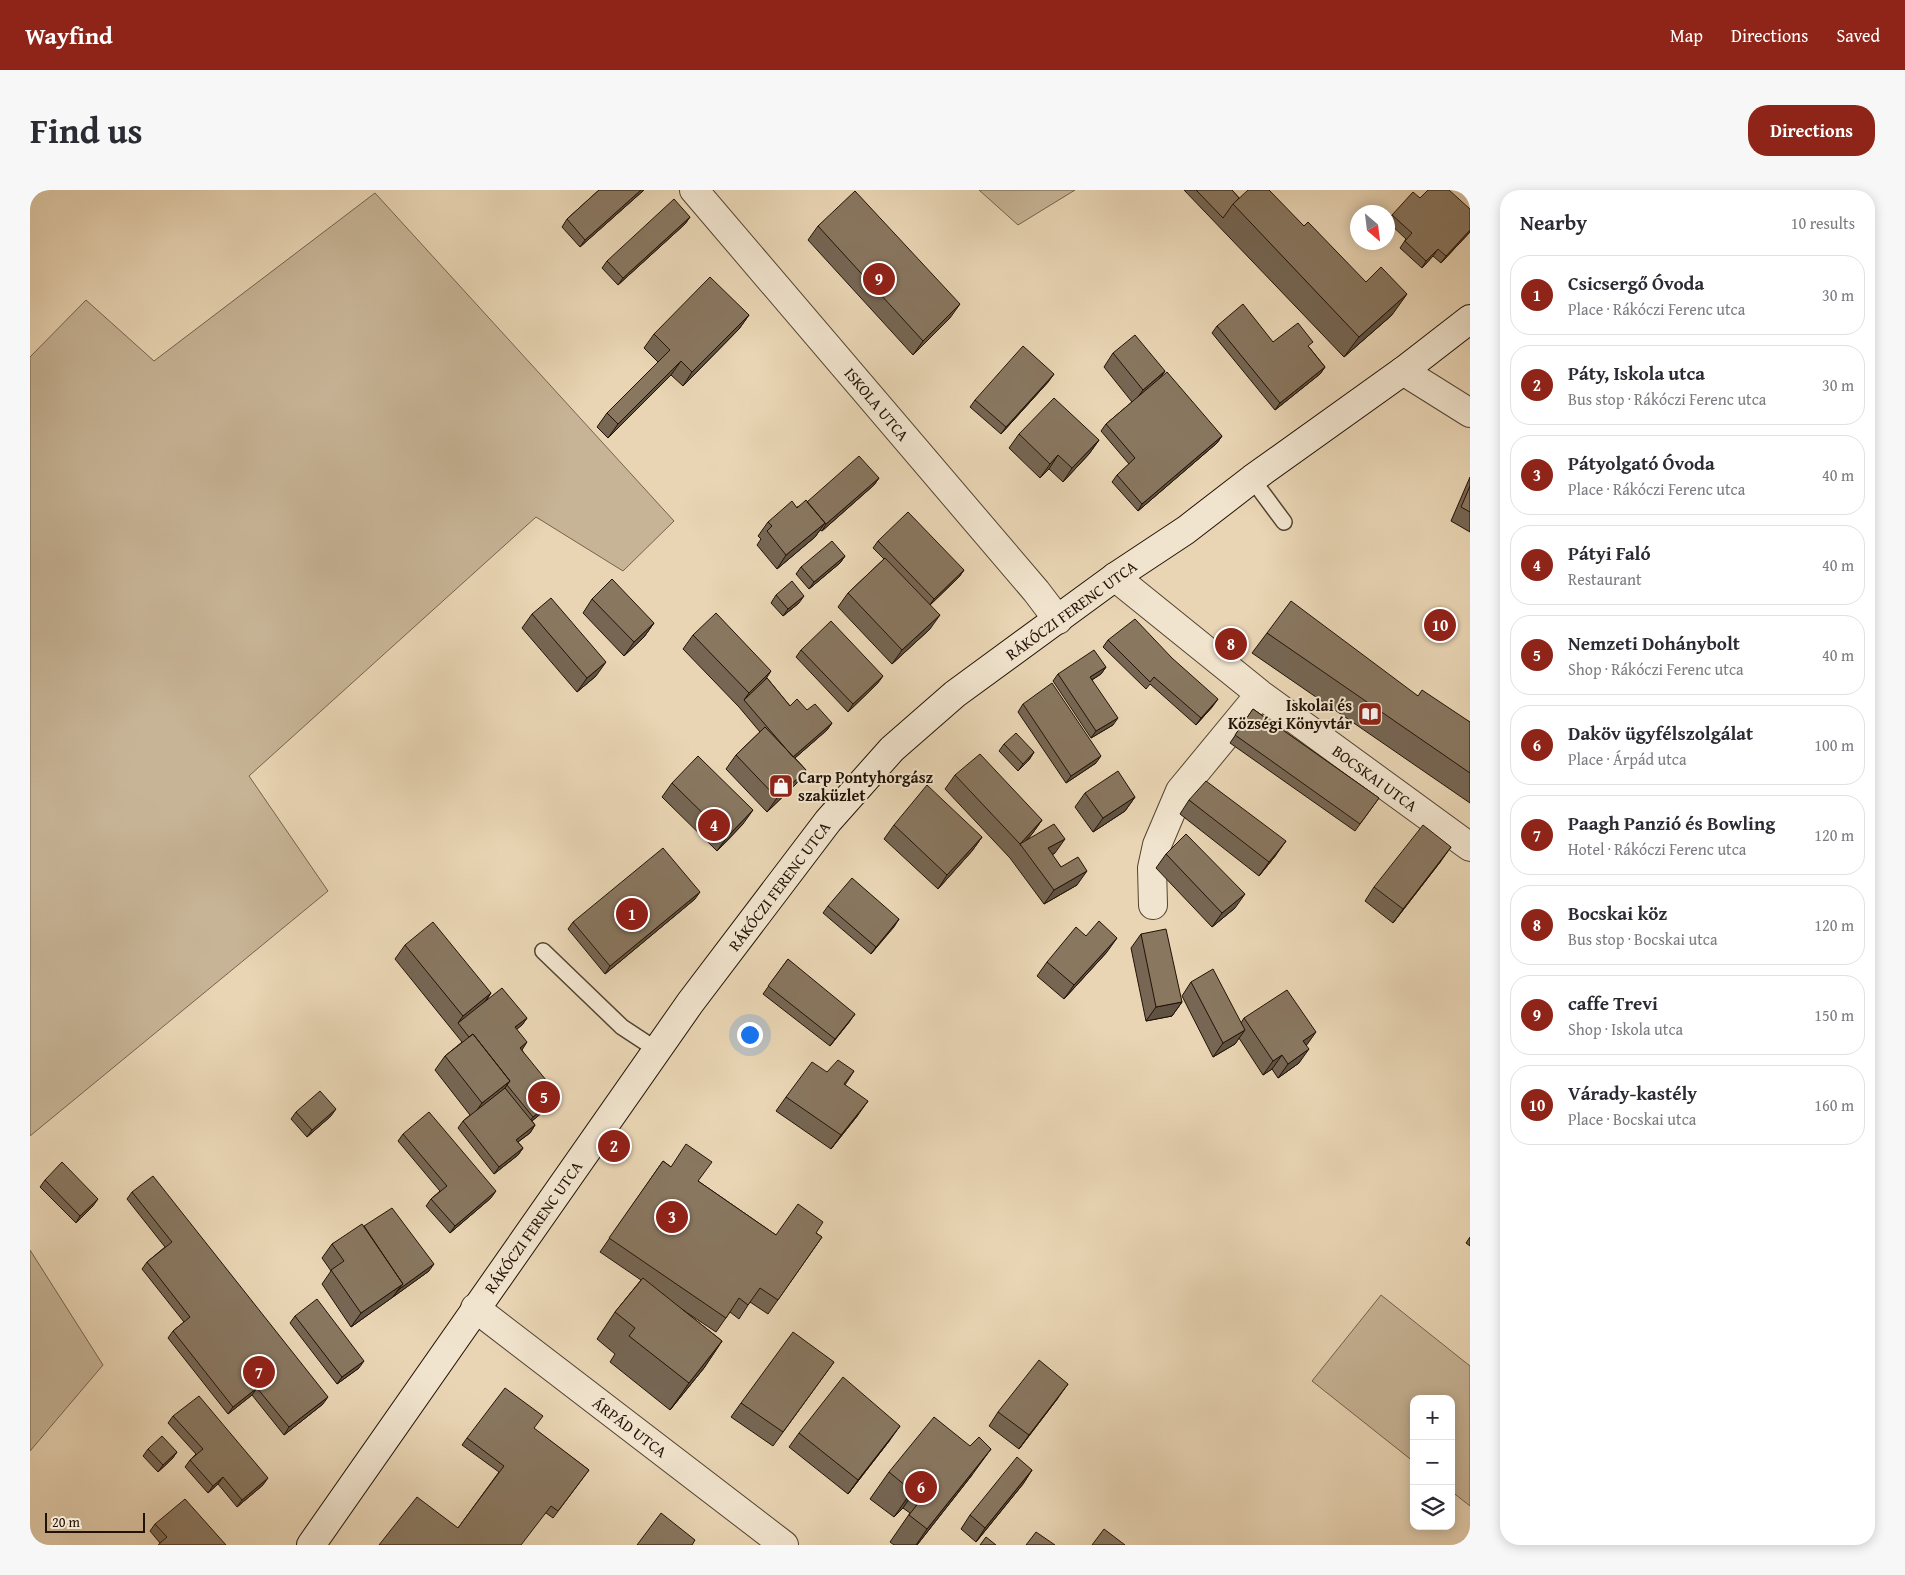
<!DOCTYPE html>
<html lang="en">
<head>
<meta charset="utf-8">
<style>
  body { margin:0; font-family:"Gentium Book Plus",serif; background:#f7f7f7; color:#2b2b33 }
  .controls { position:absolute; right:15px; bottom:15px; display:grid; overflow:hidden; border-radius:10px; box-shadow:0 2px 12px #0003 }
  .controls button { width:45px; height:45px; display:grid; place-items:center; padding:0; border:0; border-bottom:1px solid #e1e1e2; background:#fff; color:#2b2b33; font:25px sans-serif }
  .compass { position:absolute; left:1320px; top:15px; width:45px; height:45px; border-radius:50%; background:#fff; box-shadow:0 2px 12px #0003; rotate:152deg }
  .scale { position:absolute; left:15px; bottom:12px; width:100px; box-sizing:border-box; padding-left:5px; border:2px solid #221206; border-top:0; font-size:14px; line-height:18px; white-space:nowrap; color:#221206; -webkit-text-stroke:4px #f1e4ce; paint-order:stroke }
  .you { position:absolute; left:719px; top:844px; width:18px; height:18px; margin:-12px; border:4px solid #fff; border-radius:50%; background:#1a73e8; box-shadow:0 0 0 8px #1a73e833 }
  .badge { display:grid; place-items:center; width:32px; height:32px; border-radius:50%; background:#8f2418; color:#fff; font-size:16px; font-weight:700 }
  .pin { position:absolute; translate:-50% -50%; border:2px solid #fff; box-shadow:0 1px 5px #0006 }
  .list { margin:0; padding:0; list-style:none }
  h2 { display:flex; justify-content:space-between; align-items:center; height:65px; margin:0; padding:0 20px; font-size:21px }
  h2 small { font-size:16px; font-weight:400; color:#7c7c81 }
  .list li { display:grid; grid-template-columns:32px 1fr auto; gap:15px; align-items:center; box-sizing:border-box; height:80px; margin:0 10px 10px; padding:0 10px; border:1px solid #e1e1e2; border-radius:20px }
  .list b { display:block; font-size:19px; white-space:nowrap }
  .list p { margin:0; font-size:16px; white-space:nowrap; color:#7c7c81 }
  .list em { font-size:16px; font-style:normal; color:#7c7c81 }
  .icon { flex:none; width:28px; height:28px; fill:none; stroke:currentColor; stroke-width:2; stroke-linecap:round; stroke-linejoin:round }
  .map { position:relative; flex:none; width:1440px; height:1355px; overflow:hidden; border-radius:20px }
  header { display:flex; align-items:center; gap:30px; box-sizing:border-box; height:70px; padding:0 25px; background:#8f2418; color:#fff }
  header strong { font-size:24px }
  nav { display:flex; gap:28px; margin-inline-start:auto; font-size:18px }
  .intro { display:flex; align-items:center; justify-content:space-between; box-sizing:border-box; height:120px; padding:0 30px }
  h1 { margin:0; font-size:35px }
  .button { padding:12px 22px; border-radius:20px; background:#8f2418; color:#fff; font-size:18px; font-weight:700 }
  main { display:flex; gap:30px; padding:0 30px }
  aside { flex:1; background:#fff; border-radius:20px; box-shadow:0 2px 12px #0003 }
  .map>svg:first-child { display:block }
  .green { fill:#c7b496; stroke:#74634e }
  .lines { fill:none; stroke-linecap:round; stroke-linejoin:round }
  .lane-casing { stroke:#544332; stroke-width:18 }
  .street-casing { stroke:#544332; stroke-width:30 }
  .secondary-casing { stroke:#221206; stroke-width:30 }
  .lane { stroke:#f1e4ce; stroke-width:15 }
  .street { stroke:#f1e4ce; stroke-width:28 }
  .secondary { stroke:#f1e4ce; stroke-width:28 }
  .wall { fill:#766653; stroke:#221206 }
  .shaded-wall { fill:#605343; stroke:#221206 }
  .building { fill:#897760; stroke:#221206 }
  .labels { text-anchor:middle; stroke-width:4; stroke-linejoin:round; paint-order:stroke }
  .street-label { font-size:16px; fill:#221206; stroke:#f1e4ce }
  .poi-label { font-size:16px; font-weight:bold; fill:#221206; stroke:#f1e4ce; text-anchor:end }
</style>
</head>
<body>
<header>
<strong>Wayfind</strong>
<nav><a>Map</a><a>Directions</a><a>Saved</a></nav>
</header>
<div class="intro"><h1>Find us</h1><a class="button">Directions</a></div>
<main>
<div class="map">
<svg width="1440" height="1355" viewBox="0 0 1440 1355">
  <rect width="100%" height="100%" fill="#e9d5b4"/>
  <filter id="stains"><feTurbulence type="fractalNoise" baseFrequency=".004" numOctaves="4"/><feColorMatrix values="0 0 0 0 .2 0 0 0 0 .09 0 0 0 0 .02 0 0 0 .5 -.17"/></filter>
  <radialGradient id="worn" r=".72"><stop offset=".6" stop-color="#630" stop-opacity="0"/><stop offset="1" stop-color="#630" stop-opacity=".3"/></radialGradient>
  <path class="green" d="M949 0H1045L988 35Z
    M345 3 644 331 593 381 506 327 219 586 298 701 0 946V167L56 110 124 171Z
    M0 1060 73 1175 0 1261Z
    M1351 1105 1440 1176V1316L1421 1301V1209H1384V1272L1282 1191Z"/>
  <g class="lines">
    <defs>
      <path id="lane" d="M1222 289 1254 332
        M513 761 592 837 627 860"/>
      <path id="street" d="M664 0 1006 401 1028 430
        M1373 181 1440 223
        M1085 387 1230 504 1440 657
        M1123 715 1122 678 1127 655 1150 601 1230 504
        M445 1118 754 1355"/>
      <path id="secondary" d="M281 1355 660 813 798 631 862 559 925 504 1085 387 1156 340 1222 289 1373 181 1440 129"/>
    </defs>
    <use href="#lane" class="lane-casing"/>
    <use href="#street" class="street-casing"/>
    <use href="#secondary" class="secondary-casing"/>
    <use href="#lane" class="lane"/>
    <use href="#street" class="street"/>
    <use href="#secondary" class="secondary"/>
  </g>
  <path class="wall" d="M569 0H614L550 57 532 37 537 29Z
    M1154 0H1202L1209 8 1274 36 1362 125 1314 167Z
    M1390 8 1440 19V42L1411 73 1403 66 1392 78 1370 58 1376 49 1358 32V31L1362 25Z
    M660 27 655 34 588 95 572 78 577 71Z
    M788 36 920 128 883 165 778 50Z
    M719 125 709 139 653 196 641 185 578 248 567 237 577 223 628 172 614 158 624 144Z
    M1187 136 1243 152 1279 157 1295 177 1290 184 1245 220 1182 143Z
    M1083 163 1135 181 1130 188 1192 246 1187 253 1108 321 1082 292 1087 285 1099 274 1071 241 1076 234 1102 212 1074 177Z
    M1019 191 971 244 940 217 945 210Z
    M989 244 1069 250 1059 264 1033 292 1019 279 1010 288 979 258Z
    M1440 287V342L1421 331Z
    M849 288 844 295 792 341 790 340 785 347 747 379 727 355 731 349 728 346 738 332 777 312Z
    M848 351 934 380 929 387 900 415V439L862 474 808 417 818 403 854 369 843 358Z
    M815 366 810 373 779 399 766 384 771 377Z
    M746 405 769 413 753 426 741 413Z
    M562 409 624 433 614 447 594 466 553 423Z
    M502 424 566 486 547 502 492 438Z
    M1237 443 1388 506 1440 532V613L1222 463Z
    M663 445 737 488 760 516 777 520 802 533 797 540 765 568 776 580 766 594 737 622 696 579 706 565 730 542 709 517 653 459Z
    M1078 450 1183 516 1166 535 1120 494 1116 499 1073 457Z
    M771 460 848 493 818 522 766 467Z
    M1076 477 1071 484 1062 490 1083 535 1061 548 1023 491 1028 484Z
    M993 514 1066 573 1036 593 988 522Z
    M1223 519 1349 608 1325 641 1200 553Z
    M974 554 1004 562 999 570 988 581 969 561Z
    M925 585 1012 630 1002 644 997 650 1025 663 1022 665 1031 677 1047 695 1014 714 980 668 915 599Z
    M642 593 713 634 687 661 632 607Z
    M1055 603 1105 607 1095 621 1063 642 1045 617Z
    M1159 610 1246 665 1229 686 1150 624Z
    M864 635 952 647 942 661 908 699 854 649Z
    M1136 664 1205 718 1182 737 1126 678Z
    M1411 671 1363 733 1335 711 1344 697Z
    M665 709 575 784 538 739 543 732Z
    M798 716 869 729 841 764 793 723Z
    M1111 744 1152 812 1142 826 1116 831 1101 758Z
    M375 755 461 803 456 811 497 828 492 835 486 839 492 860 524 913 502 931 505 935 500 943 488 952 493 958 488 965 464 984 428 938 433 931 440 925 405 880 415 866 432 852 365 769Z
    M1077 762 1034 809 1007 786 1017 772Z
    M758 769 820 831 800 856 733 804Z
    M1161 792 1211 833 1214 828 1276 856 1269 873 1248 888 1242 879 1233 885 1209 848 1205 854 1183 867 1152 806Z
    M824 881 815 895 828 925 801 959 746 921 756 907 797 882Z
    M266 922 301 926 277 947 261 929Z
    M373 944 461 1008 420 1043 396 1016 401 1009 410 1001 368 951Z
    M633 971 641 977 668 991 746 1045 786 1043 792 1047 738 1124 720 1112 709 1129 700 1122 686 1142 653 1120 692 1151 674 1178 640 1220 580 1172 585 1164 567 1149 585 1122 611 1090 570 1062Z
    M15 990 63 1016 46 1033 10 997Z
    M102 1002 293 1214 254 1245 222 1205 198 1224 138 1148 143 1141 154 1132 112 1079 117 1072 135 1057 97 1009Z
    M334 1036 399 1081 321 1137 292 1094 301 1081 292 1068 302 1054Z
    M1440 1047V1056L1436 1053Z
    M265 1126 329 1178 307 1194 260 1133Z
    M804 1172 743 1256 701 1227 711 1213Z
    M1028 1208 989 1259 959 1236 968 1222Z
    M143 1226 233 1295 207 1317 188 1294 178 1303 155 1277 160 1270 166 1264 138 1233Z
    M504 1239 559 1280 523 1328 516 1323 428 1338 469 1282 432 1255 437 1248Z
    M769 1243 860 1250 818 1304 759 1257Z
    M118 1259 147 1262 142 1269 128 1282 113 1266Z
    M1002 1280 993 1294 946 1352 931 1339 940 1325Z
    M859 1282 942 1285 887 1355H864L860 1352 880 1323 873 1318 864 1327 840 1309Z
    M125 1334 196 1355 130 1353 120 1341Z"/>
  <path class="shaded-wall" d="M611 0H614L550 57 555 50Z
    M660 27 655 34 588 95 593 88Z
    M1440 40V42L1411 73 1416 66Z
    M1408 59 1403 66 1392 78 1396 71Z
    M1377 104 1362 125 1314 167 1329 147Z
    M930 114 920 128 883 165 893 151Z
    M719 125 709 139 653 196 662 182Z
    M651 171 641 185 578 248 588 234Z
    M1295 177 1290 184 1245 220 1250 213Z
    M1135 181 1125 195 1103 214 1113 200Z
    M1024 184 1019 191 971 244 976 237Z
    M1192 246 1187 253 1108 321 1112 314Z
    M1069 250 1059 264 1033 292 1042 278Z
    M1028 265 1019 279 1010 288 1020 274Z
    M849 288 844 295 792 341 796 334Z
    M795 333 785 347 747 379 756 365Z
    M815 366 810 373 779 399 784 392Z
    M934 380 929 387 899 416 904 409Z
    M774 406 769 413 753 426 758 419Z
    M910 425 900 439 862 474 872 460Z
    M624 433 614 447 594 466 604 452Z
    M576 472 566 486 547 502 557 488Z
    M1076 477 1071 484 1055 494 1060 487Z
    M741 481 732 495 714 510 719 503Z
    M853 486 848 493 818 522 823 514Z
    M1188 509 1183 516 1166 535 1171 528Z
    M1088 528 1083 535 1061 548 1066 541Z
    M802 533 797 540 758 574 763 567Z
    M1004 562 999 570 988 581 993 574Z
    M1071 566 1066 573 1036 593 1041 586Z
    M776 580 766 594 737 622 747 608Z
    M1105 607 1095 621 1063 642 1073 628Z
    M723 620 713 634 687 661 697 647Z
    M1012 630 1002 644 991 656 990 654Z
    M952 647 942 661 908 699 917 685Z
    M1035 649 1025 663 1008 672 1018 658Z
    M1256 651 1246 665 1229 686 1239 672Z
    M1421 657 1411 671 1363 733 1373 719Z
    M1057 681 1047 695 1014 714 1024 700Z
    M670 702 665 709 575 784 580 776Z
    M1215 704 1205 718 1182 737 1192 723Z
    M869 729 864 737 841 764 846 757Z
    M1087 748 1077 762 1034 809 1044 795Z
    M461 803 451 817 428 833 433 826Z
    M1152 812 1142 826 1116 831 1126 817Z
    M825 824 820 831 800 856 805 849Z
    M497 828 492 835 480 845 485 837Z
    M1215 840 1205 854 1183 867 1193 853Z
    M1286 842 1276 856 1273 851Z
    M497 852 492 860 485 865 490 858Z
    M1279 859 1269 873 1248 888 1258 874Z
    M1252 865 1242 879 1233 885 1243 871Z
    M480 891 470 905 442 927 452 913Z
    M529 906 524 913 498 934 503 927Z
    M838 911 828 925 801 959 811 945Z
    M306 919 301 926 277 947 282 940Z
    M505 935 500 943 481 957 486 950Z
    M493 958 488 965 464 984 469 977Z
    M466 1001 461 1008 420 1043 425 1036Z
    M68 1009 63 1016 46 1033 50 1026Z
    M404 1074 399 1081 363 1107 368 1100Z
    M373 1094 363 1107 321 1137 331 1123Z
    M692 1151 674 1178 640 1220 659 1193Z
    M334 1171 329 1178 307 1194 312 1187Z
    M1038 1194 1028 1208 989 1259 999 1245Z
    M227 1198 222 1205 198 1224 203 1217Z
    M298 1207 293 1214 254 1245 259 1237Z
    M870 1236 860 1250 818 1304 828 1290Z
    M961 1259 942 1285 887 1355H886L897 1339Z
    M147 1262 142 1269 128 1282 133 1275Z
    M1002 1280 993 1294 946 1352 955 1338Z
    M193 1287 188 1294 178 1303 183 1296Z
    M238 1288 233 1295 207 1317 212 1310Z
    M891 1291 873 1318 864 1327 882 1301Z"/>
  <path class="building" d="M569 0H611L555 50 537 29Z
    M1166 0H1202L1209 8 1203 14 1193 28Z
    M1218 0H1239L1274 36 1278 32 1336 92 1351 77 1377 104 1329 147 1203 14Z
    M1398 0H1419L1440 19V40L1416 66 1408 59 1396 71 1375 51 1382 43 1362 25 1383 2 1390 8Z
    M825 1 930 114 893 151 788 36Z
    M644 9 660 27 593 88 577 71Z
    M680 87 719 125 662 182 651 171 588 234 577 223 640 160 624 144Z
    M1213 114 1243 152 1268 133 1283 152 1278 156 1295 177 1250 213 1187 136Z
    M1105 145 1135 181 1113 200 1083 163Z
    M993 156 1024 184 976 237 945 210Z
    M1137 182 1192 246 1112 314 1087 285 1105 268 1076 234Z
    M1024 208 1069 250 1042 278 1028 265 1020 274 989 244Z
    M829 266 849 288 796 334 777 312Z
    M1440 296V322L1431 317Z
    M776 310 795 333 756 365 737 341 742 336 738 332 762 311 767 318Z
    M878 322 934 380 904 409 848 351Z
    M802 351 815 366 784 392 771 377Z
    M855 368 910 425 872 460 818 403Z
    M582 389 624 433 604 452 562 409Z
    M762 391 774 406 758 419 746 405Z
    M521 408 576 472 557 488 502 424Z
    M1261 411 1388 506 1392 500 1440 532V583L1237 443Z
    M686 423 741 481 719 503 663 445Z
    M1105 429 1142 468 1188 509 1171 528 1124 487 1120 492 1078 450Z
    M801 431 853 486 823 514 771 460Z
    M1064 460 1076 477 1060 487 1088 528 1066 541 1028 484Z
    M737 488 760 516 767 509 777 520 785 514 802 533 763 567 714 510Z
    M1022 493 1071 566 1041 586 993 514Z
    M1223 519 1349 608 1330 634 1205 545Z
    M735 537 776 580 747 608 706 565Z
    M986 543 1004 562 993 574 974 554Z
    M950 564 1012 630 990 654 925 585Z
    M668 566 723 620 697 647 642 593Z
    M1088 581 1105 607 1073 628 1055 603Z
    M1176 591 1256 651 1239 672 1159 610Z
    M897 595 952 647 917 685 864 635Z
    M1024 634 1035 649 1018 658 1031 677 1048 667 1057 681 1024 700 990 654Z
    M1393 635 1421 657 1373 719 1344 697Z
    M1156 644 1215 704 1192 723 1136 664Z
    M633 658 670 702 580 776 543 732Z
    M822 688 869 729 846 757 798 716Z
    M1069 731 1087 748 1044 795 1017 772 1046 737 1056 746Z
    M403 732 461 803 433 826 375 755Z
    M1136 739 1152 812 1126 817 1111 744Z
    M758 769 825 824 805 849 738 796Z
    M1183 779 1215 840 1193 853 1161 792Z
    M472 798 497 828 485 837 497 852 490 858 529 906 503 927 477 895 480 891 443 844 439 847 428 833Z
    M1257 800 1286 842 1273 851 1279 859 1258 874 1252 865 1243 871 1214 828Z
    M443 844 480 891 452 913 415 866Z
    M808 870 824 881 814 894 838 911 811 945 756 907 782 872 797 882Z
    M475 898 505 935 486 950 493 958 469 977 433 931Z
    M290 901 306 919 282 940 266 922Z
    M399 922 466 1001 425 1036 401 1009 417 996 373 944Z
    M656 954 682 972 668 991 746 1045 768 1014 793 1032 786 1043 792 1047 748 1110 730 1098 718 1115 709 1108 696 1128 579 1048 633 971 641 977Z
    M32 972 68 1009 50 1026 15 990Z
    M123 986 298 1207 259 1237 227 1198 203 1217 143 1141 160 1127 117 1072 142 1052 102 1002Z
    M362 1018 404 1074 368 1100 373 1094 334 1036Z
    M332 1034 373 1094 331 1123 301 1080 314 1071 302 1054Z
    M613 1088 692 1151 659 1193 599 1146 605 1138 585 1122Z
    M287 1109 334 1171 312 1187 265 1126Z
    M763 1142 804 1172 753 1242 711 1213Z
    M1009 1170 1038 1194 999 1245 968 1222Z
    M813 1187 870 1236 828 1290 769 1243Z
    M475 1198 513 1226 504 1238 559 1280 528 1321 521 1316 491 1355H349L387 1307 428 1338 474 1276 437 1248Z
    M169 1206 238 1288 212 1310 193 1287 183 1296 160 1270 173 1259 143 1226Z
    M904 1227 940 1256 949 1247 961 1259 897 1339 879 1325 900 1298 891 1291 882 1301 859 1282Z
    M132 1246 147 1262 133 1275 118 1259Z
    M987 1267 1002 1280 955 1338 940 1325Z
    M155 1309 196 1355H128L137 1347 125 1334Z
    M631 1323 665 1350 662 1355H607Z
    M1074 1339 1095 1355H1062Z
    M1006 1342 1025 1355H996Z
    M956 1347 966 1355H950Z"/>
  <defs>
    <symbol id="library-square" viewBox="-11 -11 22 22"><rect x="-9" y="-9" width="18" height="18" rx="4" fill="#8f2418" stroke="#f1e4ce"/><path d="M-6-4Q-3-5.5-.7-3.5V5Q-3 3-6 4ZM6-4Q3-5.5 .7-3.5V5Q3 3 6 4Z" fill="#fff"/></symbol>
    <symbol id="shop-square" viewBox="-11 -11 22 22"><rect x="-9" y="-9" width="18" height="18" rx="4" fill="#8f2418" stroke="#f1e4ce"/><path d="M-5-2.5h2.3a2.7 3.5 0 0 1 5.4 0H5L5.5 6h-11ZM-1.5-2.5h3a1.5 2.3 0 0 0-3 0Z" fill="#fff"/></symbol>
  </defs>
  <g fill-rule="evenodd">
    <use href="#library-square" x="1326" y="510" width="28" height="28"/>
    <use href="#shop-square" x="737" y="582" width="28" height="28"/>
  </g>
  <g class="labels">
    <g class="street-label">
      <text transform="translate(847 214) rotate(50)" y="6">ISKOLA UTCA</text>
      <text transform="translate(1041 420) rotate(-36)" y="6">RÁKÓCZI FERENC UTCA</text>
      <text transform="translate(1345 588) rotate(36)" y="6">BOCSKAI UTCA</text>
      <text transform="translate(749 696) rotate(-53)" y="6">RÁKÓCZI FERENC UTCA</text>
      <text transform="translate(503 1037) rotate(-55)" y="6">RÁKÓCZI FERENC UTCA</text>
      <text transform="translate(600 1237) rotate(37)" y="6">ÁRPÁD UTCA</text>
    </g>
    <g class="poi-label">
      <text x="1322" y="521">Iskolai és<tspan x="1322" dy="18">Községi Könyvtár</tspan></text>
      <text x="768" y="593" text-anchor="start">Carp Pontyhorgász<tspan x="768" dy="18">szaküzlet</tspan></text>
    </g>
  </g>
  <rect width="100%" height="100%" filter="url(#stains)"/>
  <rect width="100%" height="100%" fill="url(#worn)"/>
</svg>
<div class="controls">
<button>+</button>
<button>−</button>
<button><svg class="icon" aria-label="layers" viewBox="0 0 24 24"><path d="M12 4l9 5-9 5-9-5zM3 14l9 5 9-5"/></svg></button>
</div>
<svg class="compass" viewBox="-18 -18 36 36"><path d="M0-13l5 13h-10z" fill="#e53935"/><path d="M0 13l5-13h-10z" fill="#7c7c81"/></svg>
<div class="scale">20 m</div>
<div class="you"></div>
<div class="pin badge" style="left:602px;top:724px">1</div>
<div class="pin badge" style="left:584px;top:956px">2</div>
<div class="pin badge" style="left:642px;top:1027px">3</div>
<div class="pin badge" style="left:684px;top:635px">4</div>
<div class="pin badge" style="left:514px;top:907px">5</div>
<div class="pin badge" style="left:891px;top:1297px">6</div>
<div class="pin badge" style="left:229px;top:1182px">7</div>
<div class="pin badge" style="left:1201px;top:454px">8</div>
<div class="pin badge" style="left:849px;top:89px">9</div>
<div class="pin badge" style="left:1410px;top:435px">10</div>
</div>
<aside>
<h2>Nearby<small>10 results</small></h2>
<ul class="list">
<li><span class="badge">1</span><div><b>Csicsergő Óvoda</b><p>Place · Rákóczi Ferenc utca</p></div><em>30 m</em></li>
<li><span class="badge">2</span><div><b>Páty, Iskola utca</b><p>Bus stop · Rákóczi Ferenc utca</p></div><em>30 m</em></li>
<li><span class="badge">3</span><div><b>Pátyolgató Óvoda</b><p>Place · Rákóczi Ferenc utca</p></div><em>40 m</em></li>
<li><span class="badge">4</span><div><b>Pátyi Faló</b><p>Restaurant</p></div><em>40 m</em></li>
<li><span class="badge">5</span><div><b>Nemzeti Dohánybolt</b><p>Shop · Rákóczi Ferenc utca</p></div><em>40 m</em></li>
<li><span class="badge">6</span><div><b>Daköv ügyfélszolgálat</b><p>Place · Árpád utca</p></div><em>100 m</em></li>
<li><span class="badge">7</span><div><b>Paagh Panzió és Bowling</b><p>Hotel · Rákóczi Ferenc utca</p></div><em>120 m</em></li>
<li><span class="badge">8</span><div><b>Bocskai köz</b><p>Bus stop · Bocskai utca</p></div><em>120 m</em></li>
<li><span class="badge">9</span><div><b>caffe Trevi</b><p>Shop · Iskola utca</p></div><em>150 m</em></li>
<li><span class="badge">10</span><div><b>Várady-kastély</b><p>Place · Bocskai utca</p></div><em>160 m</em></li>
</ul>
</aside>
</main>
</body>
</html>
